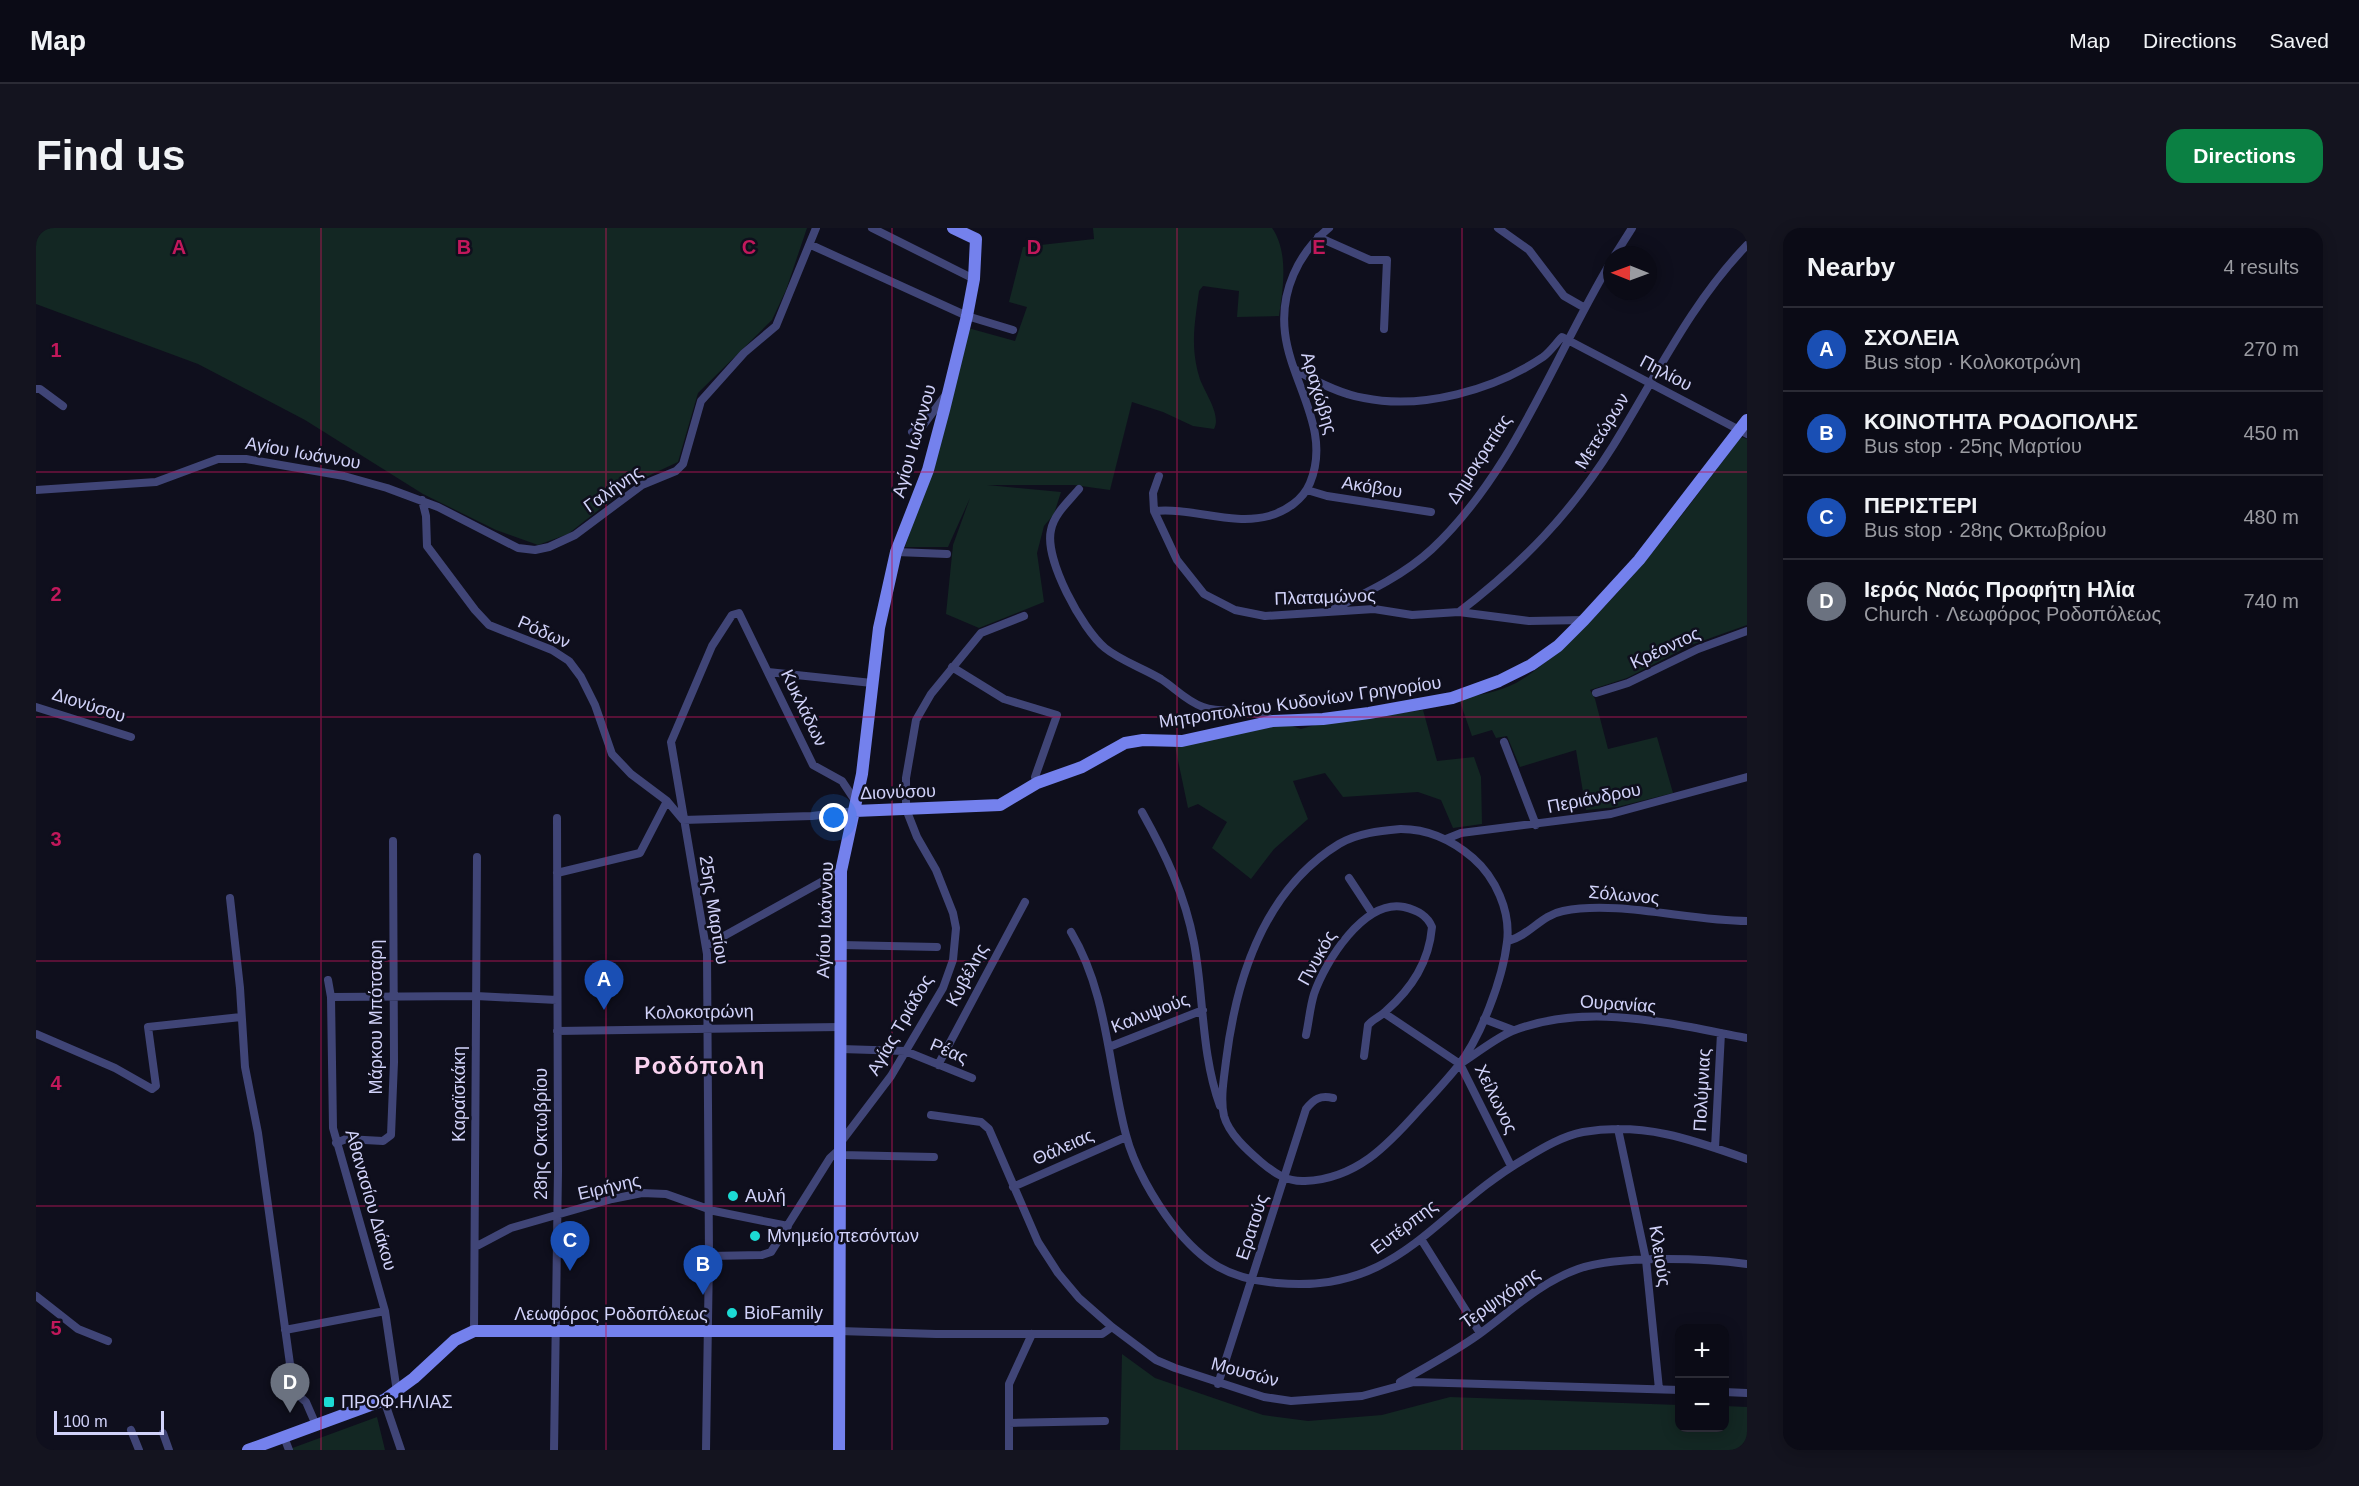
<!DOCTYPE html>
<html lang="en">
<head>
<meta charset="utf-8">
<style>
  body { margin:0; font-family:Helvetica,sans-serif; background:#14141f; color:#f1f3f6 }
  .controls { position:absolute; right:18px; bottom:18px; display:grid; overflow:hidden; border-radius:12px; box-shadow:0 3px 15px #0003 }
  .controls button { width:54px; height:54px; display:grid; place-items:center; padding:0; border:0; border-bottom:2px solid #2b2b35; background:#0b0b16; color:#f1f3f6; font:30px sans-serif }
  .compass { position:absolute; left:1567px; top:18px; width:54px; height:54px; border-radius:50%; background:#0b0b16; box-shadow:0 3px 15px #0003; rotate:271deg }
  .scale { position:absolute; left:18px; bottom:15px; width:110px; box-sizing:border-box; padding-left:6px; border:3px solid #d1d2f9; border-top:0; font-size:16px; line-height:21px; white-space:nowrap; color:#d1d2f9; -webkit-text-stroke:4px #0f0f1d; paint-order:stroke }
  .you { position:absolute; left:798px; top:590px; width:21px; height:21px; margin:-15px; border:4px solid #fff; border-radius:50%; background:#1a73e8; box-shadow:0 0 0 9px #1a73e833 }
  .badge { display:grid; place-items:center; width:39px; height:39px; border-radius:50%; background:#0b8043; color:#fff; font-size:20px; font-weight:700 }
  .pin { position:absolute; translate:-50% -50px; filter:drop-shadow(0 2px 3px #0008) }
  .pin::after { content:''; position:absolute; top:32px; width:21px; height:18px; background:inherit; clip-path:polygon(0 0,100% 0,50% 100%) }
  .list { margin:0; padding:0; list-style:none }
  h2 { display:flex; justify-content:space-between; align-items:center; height:78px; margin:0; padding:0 24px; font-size:26px }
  h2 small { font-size:20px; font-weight:400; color:#9a9ba1 }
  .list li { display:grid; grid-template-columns:39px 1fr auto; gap:18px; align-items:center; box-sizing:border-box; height:84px; padding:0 24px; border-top:2px solid #2b2b35 }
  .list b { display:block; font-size:22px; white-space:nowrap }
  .list p { margin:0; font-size:20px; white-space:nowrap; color:#9a9ba1 }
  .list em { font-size:20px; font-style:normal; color:#9a9ba1 }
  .map { position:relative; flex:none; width:1711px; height:1222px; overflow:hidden; border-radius:18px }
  header { display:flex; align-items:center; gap:36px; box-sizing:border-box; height:84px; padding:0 30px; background:#0b0b16; border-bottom:2px solid #2b2b35 }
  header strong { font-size:28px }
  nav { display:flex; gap:33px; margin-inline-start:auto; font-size:21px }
  .intro { display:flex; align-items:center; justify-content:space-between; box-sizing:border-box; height:144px; padding:0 36px }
  h1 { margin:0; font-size:42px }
  .button { padding:15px 27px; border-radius:18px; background:#0b8043; color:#fff; font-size:21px; font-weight:700 }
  main { display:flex; gap:36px; padding:0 36px }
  aside { flex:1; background:#0b0b16; border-radius:18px; box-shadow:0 3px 15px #0003 }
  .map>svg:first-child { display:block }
  .green { fill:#132723 }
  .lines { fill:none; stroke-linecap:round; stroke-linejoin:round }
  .street { stroke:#404577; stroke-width:8 }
  .secondary { stroke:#7481ed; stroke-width:12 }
  .grid { fill:none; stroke:#c2185b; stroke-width:1.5; stroke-opacity:0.55 }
  .poi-dot { fill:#1cdad4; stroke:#0f0f1d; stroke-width:2 }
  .labels { text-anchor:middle; stroke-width:5; stroke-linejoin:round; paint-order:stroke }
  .street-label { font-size:18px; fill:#d1d2f9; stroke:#0f0f1d }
  .poi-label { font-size:18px; fill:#d1d2f9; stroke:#0f0f1d; text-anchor:start }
  .district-label { font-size:24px; font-weight:bold; letter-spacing:1.5px; fill:#f9d3f0; stroke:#0f0f1d }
  .grid-label { font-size:20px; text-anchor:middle; font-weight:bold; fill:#c2185b; stroke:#0f0f1d; stroke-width:5; stroke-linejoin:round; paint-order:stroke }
</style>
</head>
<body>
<header>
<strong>Map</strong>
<nav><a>Map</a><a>Directions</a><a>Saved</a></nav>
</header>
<div class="intro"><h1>Find us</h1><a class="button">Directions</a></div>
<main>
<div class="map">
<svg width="1711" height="1222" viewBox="0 0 1711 1222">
  <rect width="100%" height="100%" fill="#0f0f1d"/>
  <path class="green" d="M0 0H771L750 62 736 92 662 165 642 234 597 255 532 306 502 317 460 302 387 266 269 192 162 136 0 76Z
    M1057 0H1236C1253 24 1247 61 1243 88L1201 89 1203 63 1167 58 1163 63C1159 94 1154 117 1163 148 1167 163 1186 186 1178 201L1157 198 1127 184 1096 174 1074 262 1038 257H951L1025 264 1018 286 1008 298 1001 325 1008 374 943 400 910 386 917 317 934 270 912 319H869L894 245 932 100 979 113 991 79 973 74 987 19 1058 11Z
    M1705 209 1711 211V397L1655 417 1591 450 1554 462 1559 471 1572 521 1621 509 1637 565 1581 579 1550 582 1540 522 1484 539 1471 508 1460 510 1456 502 1436 508 1423 471C1442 467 1463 464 1480 455 1498 445 1516 429 1531 415 1598 355 1651 280 1705 209Z
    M1387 482 1401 533 1438 529 1445 549 1446 596 1417 600 1405 572 1382 564 1307 569 1289 545 1257 553 1272 591 1238 621 1215 651 1176 620 1191 594 1162 576 1152 580 1139 518 1250 496 1265 501 1286 495Z
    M1086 1126 1119 1150 1227 1187 1272 1193 1346 1187 1414 1169 1643 1177 1644 1200H1688L1689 1178 1711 1179V1222H1084Z
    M341 1189 349 1222H251Z"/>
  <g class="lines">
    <path class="street" d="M836 0 938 51
      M1462 0 1493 22 1528 68 1549 80
      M1282 9 1334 32H1351L1348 101
      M775 17 931 88 977 102
      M1579 27 1596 0
      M1260 142C1281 154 1304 166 1328 170 1386 182 1458 162 1507 129 1514 124 1520 115 1526 109L1711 206
      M0 161H4L27 178
      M876 204 886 199 911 165
      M1123 248 1117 265 1118 283 1141 332 1168 366 1199 382 1229 388 1338 381 1376 387 1423 384 1493 393 1548 392
      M1043 261C1033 273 1018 286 1015 302 1008 331 1046 401 1069 420 1085 433 1107 440 1125 451 1139 460 1150 473 1167 479 1188 487 1220 478 1237 493
      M0 262 120 254 182 231H210L308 248 351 260 402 279 482 320 499 322 513 319 539 307 606 257 640 243 647 236 665 173 708 125 740 98 780 0
      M1271 262 1291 268 1395 284
      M386 272 390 288 391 318 439 382 453 397 516 422 533 433 545 449 559 477 576 526 595 546 631 573 647 592 776 588 819 583
      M1118 283C1156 279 1196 298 1233 288 1250 283 1267 272 1274 255 1296 202 1255 156 1249 105 1244 64 1262 25 1293 0
      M860 324 911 326
      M1299 380C1332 364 1368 347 1396 321 1479 243 1518 128 1576 32
      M1423 384C1486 336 1535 285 1577 218 1620 149 1654 76 1711 17
      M916 439 968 471 1021 487 999 549 1001 555
      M732 444 836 455
      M1560 465 1592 455 1662 421 1711 403
      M0 479 95 509
      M1468 514 1500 597
      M1106 584C1130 627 1149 667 1158 715 1168 769 1165 826 1184 878
      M1365 601C1392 601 1416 612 1437 630 1459 649 1475 683 1471 714 1467 750 1445 809 1422 838 1410 853 1396 868 1383 882 1351 918 1320 951 1269 953 1251 954 1238 945 1225 934 1211 922 1193 906 1188 888 1184 871 1188 850 1190 833 1200 751 1228 662 1303 616 1322 605 1344 603 1365 601Z
      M1410 611 1425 605 1575 586 1711 549
      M521 645 604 625 631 573
      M1313 650 1336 685
      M194 670 204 760 209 839 222 905 254 1136 261 1166 270 1174 280 1197
      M1035 704C1072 766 1072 839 1090 907 1098 938 1118 972 1137 997 1167 1035 1193 1051 1241 1055 1363 1067 1398 983 1490 930 1508 919 1527 908 1547 904 1607 894 1655 911 1711 931
      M1472 713C1493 708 1505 687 1527 683 1582 672 1653 693 1711 693
      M805 717 901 719
      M670 718 805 643
      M292 752 295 769 297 900 349 1083 361 1164
      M295 769 440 768 521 772
      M1348 785 1424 836 1475 938
      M1448 791 1477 802
      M521 803 805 799
      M0 806 79 840 116 861 120 858 112 799 205 789
      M1270 807C1273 793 1274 779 1278 766 1289 734 1328 671 1368 679 1381 682 1391 687 1396 699 1393 734 1376 760 1350 783 1344 789 1337 791 1332 797L1328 828
      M1073 819 1167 782
      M805 821 869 823 936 850
      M1424 836C1442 825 1460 809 1479 802 1553 774 1636 796 1711 810
      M902 837 989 674
      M895 887 945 894 953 901 1002 1014 1022 1045 1043 1070 1076 1099 1120 1132 1139 1140 1228 1169 1255 1173 1326 1168 1378 1154 1644 1162
      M1582 901 1610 1032 1623 1161
      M805 914 855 848 907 760 917 732 920 700 917 685 900 642 881 609 870 581V550L880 492 895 466 945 405 988 388
      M300 915 310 911 347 913 355 907 358 834 357 613
      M1679 920 1685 805
      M805 927 898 929
      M977 959 1090 909
      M1385 1011 1444 1105
      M439 1019 475 1000 576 971 606 965 630 966 678 983 752 998
      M673 1028 726 1027 735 1024 794 930 805 920
      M0 1068 42 1101 72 1113
      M249 1102 349 1083
      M438 1103 441 629
      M803 1103 900 1106H1066L1076 1099
      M1364 1154C1390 1139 1418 1124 1442 1107 1475 1083 1503 1055 1542 1041 1581 1027 1668 1030 1711 1036
      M1182 1156 1270 881C1278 871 1284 867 1297 870
      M1688 1164 1711 1165
      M348 1172 365 1222
      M973 1195 1069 1193
      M95 1202 103 1222
      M127 1205 133 1222
      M248 1209 253 1222
      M518 1222 522 943 521 590
      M670 1222 673 1028 671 726 635 514 676 418 696 387 703 385 777 537 806 553 820 574
      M973 1222V1156L996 1106"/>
    <path class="secondary" d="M819 583 964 577 1001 555 1046 539 1089 515 1107 512 1146 513 1237 493 1287 491 1333 485 1416 470 1463 453 1495 437 1522 418 1548 392 1603 332 1711 192
      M212 1222 348 1172 378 1150 419 1112 438 1103H803
      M803 1222 805 643 826 546 843 400 860 324 892 242 908 182 931 88 938 51 940 11 917 0"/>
  </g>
  <path class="grid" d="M285 0V1222M570 0V1222M856 0V1222M1141 0V1222M1426 0V1222M0 244H1711M0 489H1711M0 733H1711M0 978H1711"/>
  <g class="poi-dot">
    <circle cx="697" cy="968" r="6"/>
    <circle cx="719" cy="1008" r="6"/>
    <circle cx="696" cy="1085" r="6"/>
    <rect x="287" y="1168" width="12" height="12" rx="3"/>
  </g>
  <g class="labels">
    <g class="street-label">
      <text transform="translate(1630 145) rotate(28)" y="6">Πηλίου</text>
      <text transform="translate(1283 165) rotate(73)" y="6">Αραχώβης</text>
      <text transform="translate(1566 203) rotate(-58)" y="6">Μετεώρων</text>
      <text transform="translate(878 213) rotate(-74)" y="6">Αγίου Ιωάννου</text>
      <text transform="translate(267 225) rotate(10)" y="6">Αγίου Ιωάννου</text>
      <text transform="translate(1443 231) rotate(-57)" y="6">Δημοκρατίας</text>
      <text transform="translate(1336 259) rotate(9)" y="6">Ακόβου</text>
      <text transform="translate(577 261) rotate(-35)" y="6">Γαλήνης</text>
      <text transform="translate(1289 369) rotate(-2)" y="6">Πλαταμώνος</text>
      <text transform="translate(508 404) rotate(24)" y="6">Ρόδων</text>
      <text transform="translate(1629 420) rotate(-25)" y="6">Κρέοντος</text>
      <text transform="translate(1264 474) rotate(-8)" y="6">Μητροπολίτου Κυδονίων Γρηγορίου</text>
      <text transform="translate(53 477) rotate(18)" y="6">Διονύσου</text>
      <text transform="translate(768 480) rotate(64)" y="6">Κυκλάδων</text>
      <text transform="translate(862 564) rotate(-2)" y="6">Διονύσου</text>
      <text transform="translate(1558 570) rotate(-11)" y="6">Περιάνδρου</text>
      <text transform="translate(1588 667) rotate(5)" y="6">Σόλωνος</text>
      <text transform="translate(678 682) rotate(81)" y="6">25ης Μαρτίου</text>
      <text transform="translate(789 692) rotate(-88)" y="6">Αγίου Ιωάννου</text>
      <text transform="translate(1281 730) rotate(-61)" y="6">Πνυκός</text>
      <text transform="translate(931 747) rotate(-62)" y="6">Κυβέλης</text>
      <text transform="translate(1582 776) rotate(4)" y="6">Ουρανίας</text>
      <text transform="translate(663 784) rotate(-1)" y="6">Κολοκοτρώνη</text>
      <text transform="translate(1114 785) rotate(-21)" y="6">Καλυψούς</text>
      <text transform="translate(340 789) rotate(-90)" y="6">Μάρκου Μπότσαρη</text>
      <text transform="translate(864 797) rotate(-60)" y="6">Αγίας Τριάδος</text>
      <text transform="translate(913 823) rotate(23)" y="6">Ρέας</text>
      <text transform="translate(1666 862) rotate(-87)" y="6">Πολύμνιας</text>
      <text transform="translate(423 866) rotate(-90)" y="6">Καραϊσκάκη</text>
      <text transform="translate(1460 871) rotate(64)" y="6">Χείλωνος</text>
      <text transform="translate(505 906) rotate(-90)" y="6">28ης Οκτωβρίου</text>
      <text transform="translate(1027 919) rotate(-24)" y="6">Θάλειας</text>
      <text transform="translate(573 959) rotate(-13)" y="6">Ειρήνης</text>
      <text transform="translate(335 972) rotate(74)" y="6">Αθανασίου Διάκου</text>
      <text transform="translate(1216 999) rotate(-72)" y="6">Ερατούς</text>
      <text transform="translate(1368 999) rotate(-37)" y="6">Ευτέρπης</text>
      <text transform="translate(1624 1028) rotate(81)" y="6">Κλειούς</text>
      <text transform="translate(1464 1070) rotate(-35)" y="6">Τερψιχόρης</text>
      <text x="575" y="1092">Λεωφόρος Ροδοπόλεως</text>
      <text transform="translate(1209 1144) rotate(15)" y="6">Μουσών</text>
    </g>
    <g class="poi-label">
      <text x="709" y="974">Αυλή</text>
      <text x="731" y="1014">Μνημείο πεσόντων</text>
      <text x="708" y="1091">BioFamily</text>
      <text x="305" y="1180">ΠΡΟΦ.ΗΛΙΑΣ</text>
    </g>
    <g class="district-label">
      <text x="664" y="846">Ροδόπολη</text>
    </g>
  </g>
  <g class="grid-label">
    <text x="143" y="26">A</text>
    <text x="428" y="26">B</text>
    <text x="713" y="26">C</text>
    <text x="998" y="26">D</text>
    <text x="1283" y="26">E</text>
    <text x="20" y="129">1</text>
    <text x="20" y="373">2</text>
    <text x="20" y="618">3</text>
    <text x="20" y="862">4</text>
    <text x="20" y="1107">5</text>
  </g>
</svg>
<div class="controls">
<button>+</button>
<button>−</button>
</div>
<svg class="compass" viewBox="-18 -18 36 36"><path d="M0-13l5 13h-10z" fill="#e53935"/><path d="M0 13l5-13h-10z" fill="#9a9ba1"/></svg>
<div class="scale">100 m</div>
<div class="you"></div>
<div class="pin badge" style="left:568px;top:782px;background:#1a4fb4">A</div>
<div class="pin badge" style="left:667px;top:1067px;background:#1a4fb4">B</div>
<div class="pin badge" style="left:534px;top:1043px;background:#1a4fb4">C</div>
<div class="pin badge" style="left:254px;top:1185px;background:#6b7280">D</div>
</div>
<aside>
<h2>Nearby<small>4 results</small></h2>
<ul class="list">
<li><span class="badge" style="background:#1a4fb4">A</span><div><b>ΣΧΟΛΕΙΑ</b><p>Bus stop · Κολοκοτρώνη</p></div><em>270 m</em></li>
<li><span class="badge" style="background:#1a4fb4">B</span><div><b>ΚΟΙΝΟΤΗΤΑ ΡΟΔΟΠΟΛΗΣ</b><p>Bus stop · 25ης Μαρτίου</p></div><em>450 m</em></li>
<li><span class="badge" style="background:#1a4fb4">C</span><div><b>ΠΕΡΙΣΤΕΡΙ</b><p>Bus stop · 28ης Οκτωβρίου</p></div><em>480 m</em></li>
<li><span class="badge" style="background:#6b7280">D</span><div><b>Ιερός Ναός Προφήτη Ηλία</b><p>Church · Λεωφόρος Ροδοπόλεως</p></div><em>740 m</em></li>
</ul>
</aside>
</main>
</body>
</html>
